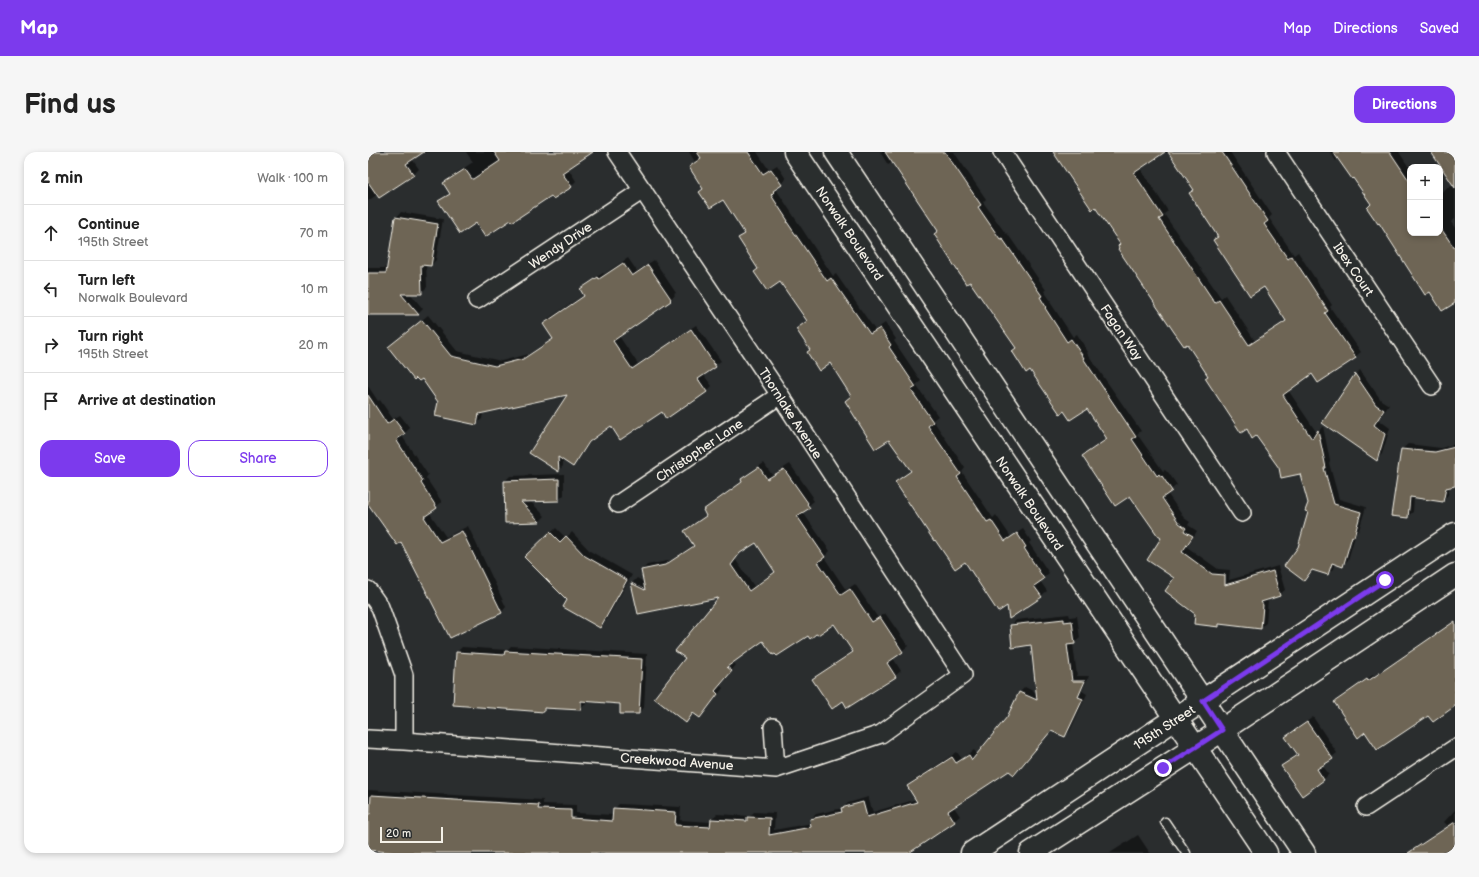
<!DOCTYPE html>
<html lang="en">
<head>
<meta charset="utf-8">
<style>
  body { margin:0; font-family:"Balsamiq Sans",sans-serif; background:#f6f6f6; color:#222 }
  .controls { position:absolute; right:12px; top:12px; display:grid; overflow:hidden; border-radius:8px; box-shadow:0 2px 6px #0003 }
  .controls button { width:36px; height:36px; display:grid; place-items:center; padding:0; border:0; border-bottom:1px solid #e0e0e0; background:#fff; color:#222; font:20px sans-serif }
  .scale { position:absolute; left:12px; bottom:10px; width:63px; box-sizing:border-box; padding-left:4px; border:2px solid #f4f1e8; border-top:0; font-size:11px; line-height:14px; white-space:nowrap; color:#f4f1e8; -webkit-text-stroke:3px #2a2d2e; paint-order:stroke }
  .stop { position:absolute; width:12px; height:12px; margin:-9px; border:3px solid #7c3aed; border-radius:50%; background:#fff }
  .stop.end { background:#7c3aed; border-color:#fff; box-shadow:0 1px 4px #0008 }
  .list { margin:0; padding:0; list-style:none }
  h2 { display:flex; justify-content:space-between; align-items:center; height:52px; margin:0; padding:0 16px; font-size:17px }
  h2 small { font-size:13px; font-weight:400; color:#767676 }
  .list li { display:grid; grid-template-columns:26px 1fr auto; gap:12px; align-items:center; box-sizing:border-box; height:56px; padding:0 16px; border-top:1px solid #e0e0e0 }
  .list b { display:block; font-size:15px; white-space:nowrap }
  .list p { margin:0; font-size:13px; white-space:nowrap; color:#767676 }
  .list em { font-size:13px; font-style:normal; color:#767676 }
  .actions { display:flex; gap:8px; padding:12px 16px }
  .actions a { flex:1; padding:9px 0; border:1px solid #7c3aed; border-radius:12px; text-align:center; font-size:14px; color:#7c3aed }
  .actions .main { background:#7c3aed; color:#fff }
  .icon { flex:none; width:22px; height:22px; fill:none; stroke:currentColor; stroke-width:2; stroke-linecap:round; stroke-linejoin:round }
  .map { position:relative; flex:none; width:1087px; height:701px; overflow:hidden; border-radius:12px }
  header { display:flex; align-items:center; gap:24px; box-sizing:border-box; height:56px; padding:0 20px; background:#7c3aed; color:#fff }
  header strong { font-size:19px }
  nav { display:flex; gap:22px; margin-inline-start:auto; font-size:14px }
  .intro { display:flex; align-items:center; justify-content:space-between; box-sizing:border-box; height:96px; padding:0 24px }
  h1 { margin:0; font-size:28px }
  .button { padding:10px 18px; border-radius:12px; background:#7c3aed; color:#fff; font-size:14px; font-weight:700 }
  main { display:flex; gap:24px; padding:0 24px }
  aside { flex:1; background:#fff; border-radius:12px; box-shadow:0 2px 6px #0003 }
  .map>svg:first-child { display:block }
  .shadow { fill:#0007; fill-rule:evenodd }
  .building { fill:#6e6555; stroke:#f4f1e8; fill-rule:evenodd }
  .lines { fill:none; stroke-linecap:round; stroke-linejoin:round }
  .lane-casing { stroke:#f4f1e8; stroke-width:11 }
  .street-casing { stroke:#f4f1e8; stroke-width:20 }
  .secondary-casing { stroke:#f4f1e8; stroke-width:25 }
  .lane { stroke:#2a2d2e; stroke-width:8 }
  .street { stroke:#2a2d2e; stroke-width:17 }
  .secondary { stroke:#2a2d2e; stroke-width:22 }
  .route { stroke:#7c3aed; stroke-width:5 }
  .labels { text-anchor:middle; stroke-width:3; stroke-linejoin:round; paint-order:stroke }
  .street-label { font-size:13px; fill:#f4f1e8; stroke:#2a2d2e }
</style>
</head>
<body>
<header>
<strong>Map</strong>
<nav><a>Map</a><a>Directions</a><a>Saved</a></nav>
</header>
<div class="intro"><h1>Find us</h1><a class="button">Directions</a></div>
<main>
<aside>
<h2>2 min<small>Walk · 100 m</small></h2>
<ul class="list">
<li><svg class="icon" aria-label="ahead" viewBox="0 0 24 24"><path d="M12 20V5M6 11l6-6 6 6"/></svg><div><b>Continue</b><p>195th Street</p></div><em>70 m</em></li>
<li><svg class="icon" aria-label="left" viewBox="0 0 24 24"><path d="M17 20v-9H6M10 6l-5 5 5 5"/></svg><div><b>Turn left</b><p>Norwalk Boulevard</p></div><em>10 m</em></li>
<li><svg class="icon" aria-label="right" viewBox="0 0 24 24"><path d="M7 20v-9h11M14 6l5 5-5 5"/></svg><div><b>Turn right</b><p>195th Street</p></div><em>20 m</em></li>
<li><svg class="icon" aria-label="arrive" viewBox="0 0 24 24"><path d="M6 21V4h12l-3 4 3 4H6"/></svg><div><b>Arrive at destination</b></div></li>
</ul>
<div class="actions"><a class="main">Save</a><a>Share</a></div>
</aside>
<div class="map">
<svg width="1087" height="701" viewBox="0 0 1087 701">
  <rect width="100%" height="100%" fill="#2a2d2e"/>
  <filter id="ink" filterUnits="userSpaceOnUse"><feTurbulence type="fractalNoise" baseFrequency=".025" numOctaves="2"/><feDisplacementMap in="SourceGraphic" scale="8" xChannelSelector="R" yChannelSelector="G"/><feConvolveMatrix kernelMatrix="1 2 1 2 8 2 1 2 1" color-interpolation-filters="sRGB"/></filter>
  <g filter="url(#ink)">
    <path class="shadow" d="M0 0H54L44 7 51 17 46 22 11 45 10 42 0 49Z
      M98 0H212L200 16 208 29 203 34 183 42 143 67 108 70 71 49 82 41 76 31 81 26 105 10Z
      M321 0H389L401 18 409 13 418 27 408 37 465 124 468 122 507 178 517 171 528 187 526 189 553 229 548 233 570 264 565 268 597 316 594 320 625 366 628 363 643 385 655 377 663 389 661 391 681 421 672 429 679 439 673 444 640 452 598 408 528 330 543 318 522 286 484 243 462 210 443 198 429 177 439 168 413 129 387 120 391 116 371 87 378 80 356 47 336 36 322 15 327 10Z
      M512 0H586L618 47 615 50 638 82 639 81 648 94 678 138 676 139 683 149 682 150 705 185 709 182 720 200 719 201 773 279 769 282 795 319 797 318 799 320H800L809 333 799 341 816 366 822 370 820 373 829 379 819 395 850 417 862 418 861 428 910 414 917 438 911 443 900 448 898 471 892 476 853 471 851 474 828 461 808 426 795 386 763 342 715 304 721 299 739 286 719 255 602 128 567 82 570 79 525 10 520 13Z
      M690 0H745L768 10 800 59 796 62 853 146 857 143 887 189 919 168 896 133 851 84 822 42 826 37 801 0H862L904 63 901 66 926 103 930 100 964 153 962 155 993 200 987 205 944 221 920 238 949 281 955 274 962 309 961 311 971 347 998 355 991 378 988 381 980 408 974 414 967 411 965 417 960 422 945 418 935 428 931 396 941 360V351L933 321 912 316 889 283 879 276 838 226 841 223Z
      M962 0H1031L1042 17V81H1072V41L1085 32 1064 0H1087V67L1083 70 1087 76V148L1062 139 1011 70 1004 52 971 6 968 9Z
      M33 60 75 67 68 108 63 113 58 112 59 135 53 141H42L55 157 50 162H0V116H20L28 66Z
      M260 106 269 119 286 108 308 141 306 142 307 143 302 149 251 184 270 212 328 173 353 209 335 222 344 234 338 240 294 259 244 273 224 287 210 308 204 313 195 307V314L190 319 163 301 201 242 115 261 114 267 108 272 71 250 54 226 21 195 60 163 89 199 133 209 161 202 186 186 176 172 181 166 216 143 213 137 218 132 235 121 236 122Z
      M992 218 1013 248 1021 253 1011 268 1022 276 1014 302 1009 307 955 271 987 223Z
      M0 234 10 249 12 248 25 267 32 263 42 276 34 284 60 323 58 326 74 350 61 360 78 385 100 374 138 455 133 461 34 389 0 348Z
      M1040 292 1073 296 1087 292V333L1082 334 1080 343 1074 349 1046 345 1045 360 1039 365 1034 297Z
      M396 311 404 323 422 312 445 345 444 346 446 349 434 359 462 399 456 405 478 438 487 432 510 466 517 461 540 494 525 506 533 519 527 524 480 555 475 548 446 527 451 522 485 499 467 471 449 481 395 488 364 510 368 513 352 533 355 536 337 560 332 565 326 561 318 569V506L352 445 271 461 264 431 269 426 276 430 274 418 279 413 304 408 326 393 317 379 339 363 336 358 341 353 375 329 374 327 379 322ZM388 389 408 419 386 434 367 407 374 399Z
      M196 322V343L190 348 162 349 177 364 172 369 138 370 137 329 142 324Z
      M188 376 198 386 204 380 222 399 264 423 237 470 232 475 200 448 158 405Z
      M701 462 702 465 709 464 712 486 705 492 709 524H721L714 539 719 542 702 579 697 584 684 578 646 622 641 618 586 655 592 664 586 669 544 698 545 701H31L2 697 1 701H0V638L175 648V652L208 653V661L246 663V657L251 652 313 655 312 668 343 670V667L349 662 382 664 386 660 407 661 406 678 444 671 443 667 448 662 475 656 480 651 500 645 505 660 549 647 540 634 545 629 589 600 594 607 606 598 610 603 640 565 652 540 657 535 669 541 664 492 643 474 648 468Z
      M1087 469V553L1061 562 997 579 967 550 972 545 1005 523 1006 525Z
      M143 494 279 502 276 556 270 561 254 551 218 548V552L212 557 179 555 175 559 89 500 94 495 139 498Z
      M945 565 969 601 954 613 961 622 956 627 934 642 915 614 930 602 918 585 924 580Z
      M1087 658V701H1039L1080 674 1076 670Z
      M770 683 782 701H742Z"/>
    <path class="building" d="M0 0H56L38 12 46 23 11 46 0 30Z
      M126 0H225L194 21 204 35 185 47 183 44 144 70 143 68 117 85 108 71 92 82 70 49 82 42 75 31 97 17 104 27H105L132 9Z
      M329 0H380L395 22 403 17 414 33 405 39 406 40 403 43 420 69 419 70 459 129 463 126 502 182 512 176 523 193 521 195 548 235 543 238 565 270 560 274 593 322 589 325 619 370 623 368 637 389 649 381 658 395 656 396 676 427 666 434 674 445 641 467 639 454 630 460 597 410 587 417 567 388 566 389 527 330 543 319 521 288 507 297 477 249 483 244 462 211 451 219 439 200 442 198 428 177 439 169 412 130 399 139 386 120 390 117 370 86 377 82 355 48 342 56 331 40 335 37 321 15 333 6Z
      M517 0H577L613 53 610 55 632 87 634 86 643 99 674 144 672 145 678 155 677 156 699 190 703 187 716 206H715L768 285 764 287 789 324 791 322 793 325 794 324 804 339 794 346 811 371 818 376 816 379 825 384 814 400 844 422 857 423V433L905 419 912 444 893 450 895 453 893 477 851 472V475L826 472 827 462 797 439 806 426 779 408 793 386 790 384 762 344 747 354 714 304 739 287 719 257 702 268 696 259 692 262 662 218 658 221 644 199 648 196 602 130 598 132 566 82 570 79Z
      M685 0H797L766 21 795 65 791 67 847 151 851 148 881 193 918 169 896 135 882 144 845 88 850 85 821 41 826 38 800 0H854L900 69 896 72 920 107 924 104 960 159 957 161 988 206 950 231 944 222 915 243 944 287 950 278 958 316H956L966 352 993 360 986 385 984 384 975 415 964 411 960 423 944 418 936 429 916 414 930 395 940 360 937 359 940 351 932 322 913 326 911 316 888 284 884 287 879 277 873 281 837 226 840 224 819 192 816 194 806 180 750 97 751 96 750 94 752 92 727 55 724 58Z
      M965 0H1022L1042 30V81H1072V75L1087 97V151L1074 159 1062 140 1057 143 1011 71 1010 72 999 56 1003 52 985 26 984 27Z
      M1063 0H1087V36Z
      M27 65 70 72 63 114 53 113 54 142H33L51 163H0V121H18Z
      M255 111 264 124 280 113 303 147 302 148 303 149 245 189 264 217 323 177 348 215 330 227 339 240 322 252 321 251 298 267 294 260 252 288 243 274 221 290 205 315 190 305 191 320 161 301 199 243 111 262 109 273 67 264 70 250 54 227 51 229 48 226 46 228 20 195 54 168 83 204 127 214 155 207 185 187 175 172 216 144 212 137 230 125 231 127Z
      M987 222 1008 253 1016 258 1006 273 1017 282 1009 309 954 271Z
      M0 243 19 272 26 267 37 282 29 287 30 289H29L55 329 53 331 69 356 56 365 72 390 94 379 134 461 82 486 33 390 29 393 0 352Z
      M1087 295V334L1078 336 1075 350 1042 345 1040 366 1023 364 1033 297 1067 300Z
      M391 315 399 327 416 317 440 351 439 352 442 356 429 364 457 405 450 410 473 443 482 437 504 470 512 465 535 500 519 511 528 525 479 556 475 549 464 557 444 527 485 500 466 472 450 483 448 482 442 487 440 484 409 504 407 502 405 503 395 489 359 515 364 519 347 539 350 542 332 566 325 561 318 571 286 546 317 506 307 499 350 446 270 462 263 431 277 438 273 418 297 413 326 394 316 379 338 364 335 358 374 330 373 327ZM388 391 407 420 381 439 363 413 372 401Z
      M191 327V349L153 350 172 370 137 371 136 329Z
      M182 380 192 390 198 384 217 404 259 428 232 476 195 455 199 448 156 405Z
      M696 467V470L704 469 707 492 699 493 704 529H717L710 545 715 547 697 585 683 579 646 623 641 619 580 659 587 670 541 701H30L0 698V662H2L3 643 171 653 170 657 203 658V666L244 669 245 656 308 660 307 673 342 675 343 667 379 669V665L402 666 401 683 443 675 442 667 474 660 473 656 495 650 499 665 549 650 539 634 584 605 588 611 601 603 604 608 639 565 651 540 669 548 663 493 644 496 642 473Z
      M1087 469V554L1065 570 1060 564 1009 598 997 580 990 586 966 550 999 527 1000 529Z
      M137 499 274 507 271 562H252V552L213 549V558L176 556V560L85 553 88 500 136 503Z
      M939 570 965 607 949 617 956 628 934 644 913 614 930 603 917 585Z
      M1087 670V701H1040Z"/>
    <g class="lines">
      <defs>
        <path id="lane" d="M797 670 818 701"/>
        <path id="street" d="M634 0 874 361
          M908 0 1064 234
          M109 148 275 38
          M250 352 412 243
          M0 438 12 455 36 523V589
          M405 575 408 617
          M0 587 36 589 408 617 513 582 595 523 412 243 249 0
          M998 655 1087 596"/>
        <path id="secondary" d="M427 0 898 701
          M468 0 936 701
          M604 701 1087 382
          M663 701 827 596 1087 423"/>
      </defs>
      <use href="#lane" class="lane-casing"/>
      <use href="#street" class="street-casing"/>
      <use href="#secondary" class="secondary-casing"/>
      <use href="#lane" class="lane"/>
      <use href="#street" class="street"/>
      <use href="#secondary" class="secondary"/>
    </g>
  </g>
  <g class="lines" filter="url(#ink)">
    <path class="route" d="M795 616 854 578 835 549 1017 428"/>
  </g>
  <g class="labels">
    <g class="street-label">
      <text transform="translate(482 81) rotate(56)" y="5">Norwalk Boulevard</text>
      <text transform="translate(192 93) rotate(-34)" y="5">Wendy Drive</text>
      <text transform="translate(986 117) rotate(56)" y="5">Ibex Court</text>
      <text transform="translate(754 180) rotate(56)" y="5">Fagan Way</text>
      <text transform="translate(423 261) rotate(57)" y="5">Thornlake Avenue</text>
      <text transform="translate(331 298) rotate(-34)" y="5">Christopher Lane</text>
      <text transform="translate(662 351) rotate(56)" y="5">Norwalk Boulevard</text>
      <text transform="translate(796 575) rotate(-33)" y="5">195th Street</text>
      <text transform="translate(309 609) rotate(4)" y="5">Creekwood Avenue</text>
    </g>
  </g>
</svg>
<div class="controls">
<button>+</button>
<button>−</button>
</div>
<div class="scale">20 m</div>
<div class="stop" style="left:1017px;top:428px"></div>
<div class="stop end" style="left:795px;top:616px"></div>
</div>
</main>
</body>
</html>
